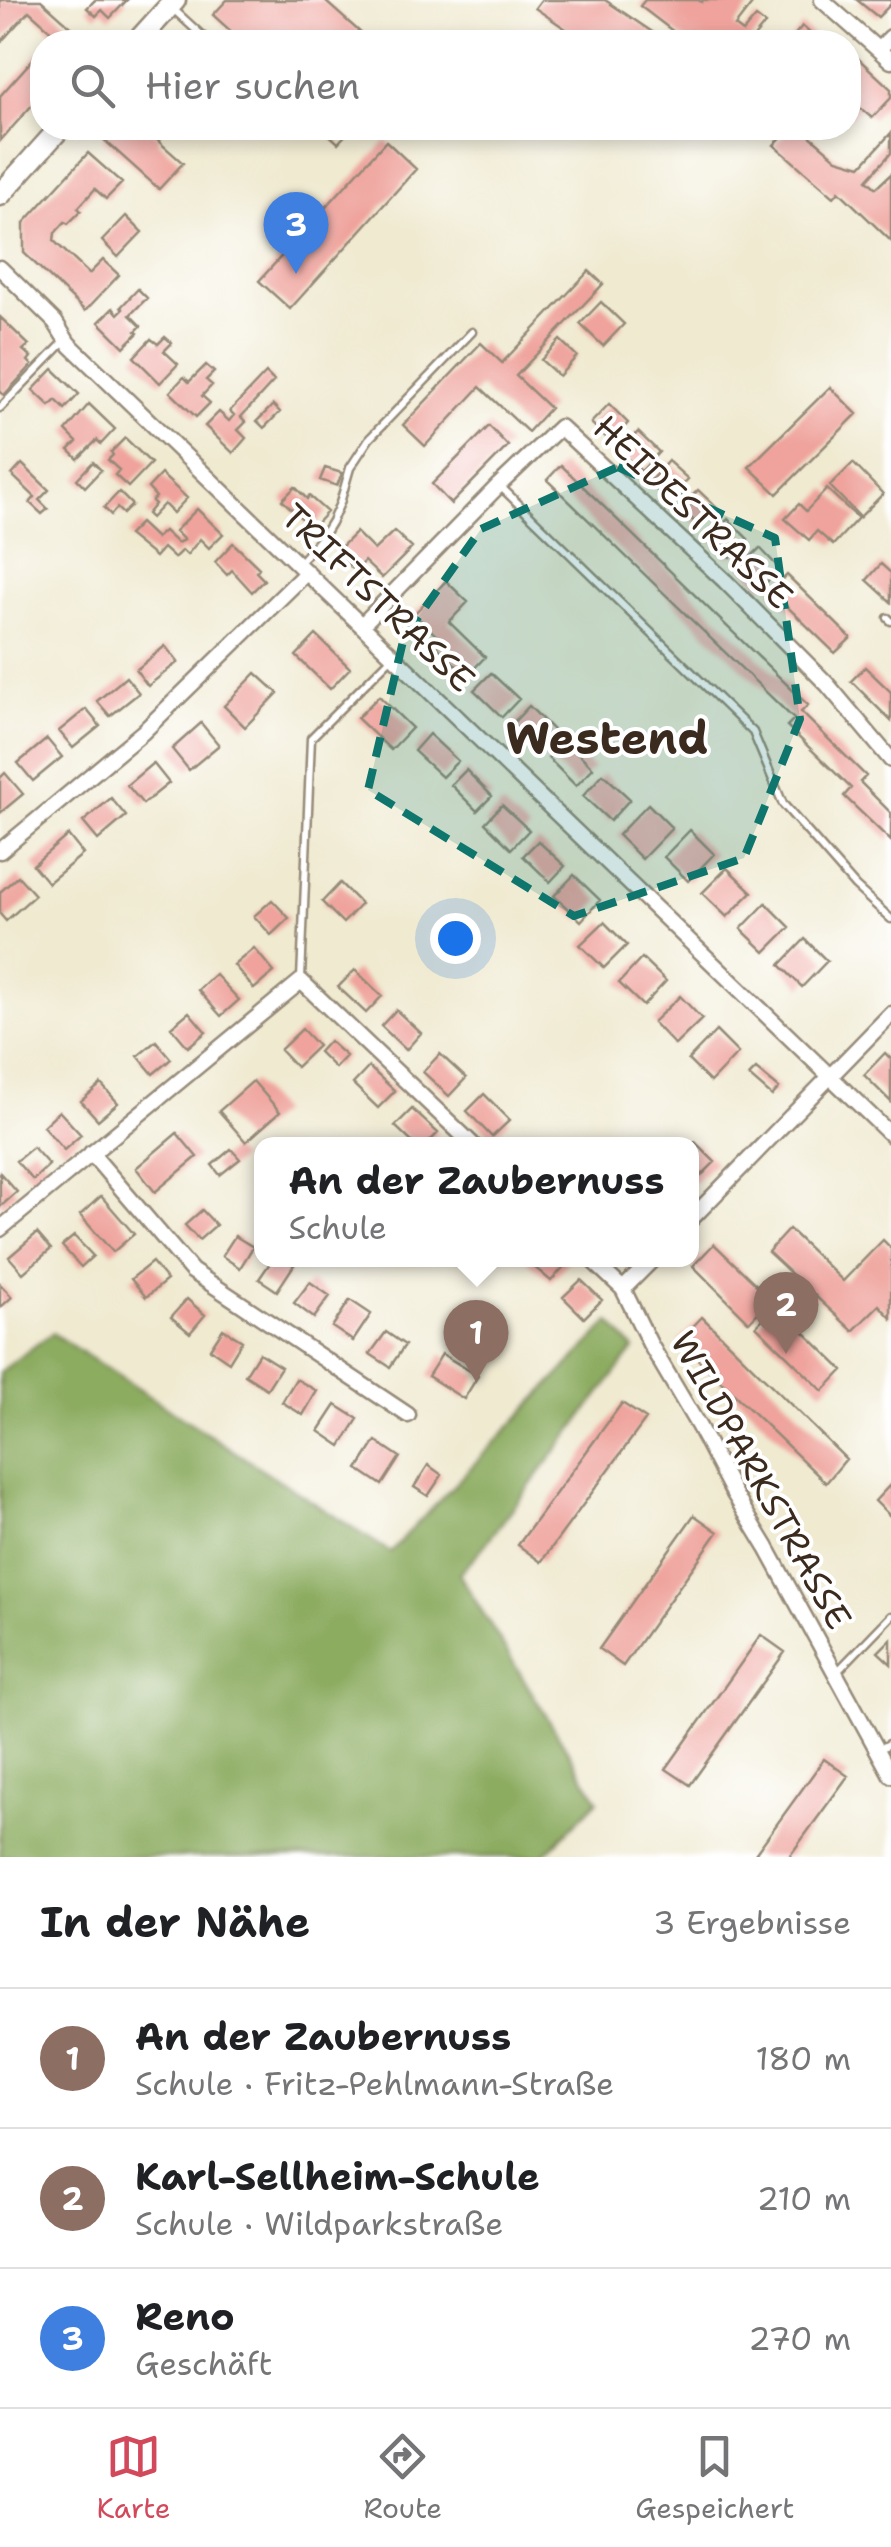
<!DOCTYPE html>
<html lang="de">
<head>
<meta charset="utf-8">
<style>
  body { margin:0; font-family:"Shantell Sans",sans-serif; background:#f2f2f2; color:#202124 }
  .you { position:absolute; left:455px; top:938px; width:35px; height:35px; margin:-25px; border:8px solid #fff; border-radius:50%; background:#1a73e8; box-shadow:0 0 0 15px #1a73e833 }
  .badge { display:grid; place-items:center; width:65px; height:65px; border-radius:50%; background:#d1495b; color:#fff; font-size:32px; font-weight:700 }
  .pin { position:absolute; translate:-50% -82px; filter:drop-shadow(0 2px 5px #0008) }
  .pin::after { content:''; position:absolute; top:52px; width:35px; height:30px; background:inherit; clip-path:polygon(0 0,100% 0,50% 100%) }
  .popup { position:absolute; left:254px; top:1137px; width:445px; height:130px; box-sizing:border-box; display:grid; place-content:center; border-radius:20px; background:#fff; filter:drop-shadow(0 2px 8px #0005); font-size:32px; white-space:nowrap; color:#757577 }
  .popup b { font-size:38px; color:#202124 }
  .popup::after { content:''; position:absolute; left:50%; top:100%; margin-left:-20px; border:20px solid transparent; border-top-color:#fff }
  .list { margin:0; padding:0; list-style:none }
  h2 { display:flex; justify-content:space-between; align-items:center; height:130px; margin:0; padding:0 40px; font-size:42px }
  h2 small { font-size:32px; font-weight:400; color:#757577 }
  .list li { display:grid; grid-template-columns:65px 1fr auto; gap:30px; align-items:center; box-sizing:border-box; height:140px; padding:0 40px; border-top:2px solid #e0e0e0 }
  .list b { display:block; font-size:38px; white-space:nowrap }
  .list p { margin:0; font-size:32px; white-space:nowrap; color:#757577 }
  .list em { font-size:32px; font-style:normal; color:#757577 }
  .icon { flex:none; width:55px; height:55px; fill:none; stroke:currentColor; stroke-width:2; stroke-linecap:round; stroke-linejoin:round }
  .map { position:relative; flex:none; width:891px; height:1857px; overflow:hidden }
  .search { position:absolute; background:#fff; box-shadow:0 5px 15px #0003; left:30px; right:30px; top:30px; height:110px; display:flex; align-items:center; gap:25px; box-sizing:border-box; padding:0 35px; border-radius:40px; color:#757577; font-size:38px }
  .sheet { height:550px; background:#fff }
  nav { display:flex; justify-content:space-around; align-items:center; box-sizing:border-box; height:140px; border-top:2px solid #e0e0e0; background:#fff; font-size:28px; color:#757577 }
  nav a { display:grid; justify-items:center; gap:5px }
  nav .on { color:#d1495b }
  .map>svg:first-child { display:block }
  .forest { fill:#8cac60; stroke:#646b3f; stroke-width:2.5 }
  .building { fill:#efa39c }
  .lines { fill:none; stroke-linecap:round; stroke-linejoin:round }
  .service-casing { stroke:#968a78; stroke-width:11 }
  .minor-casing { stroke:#968a78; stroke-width:19 }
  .primary-casing { stroke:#968a78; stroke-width:25 }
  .service { stroke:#fff; stroke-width:6 }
  .minor { stroke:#fff; stroke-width:14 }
  .primary { stroke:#fff; stroke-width:20 }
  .marked { fill:#0f766e; fill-opacity:0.2; stroke:#0f766e; stroke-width:8; stroke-dasharray:20 12; stroke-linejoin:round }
  .labels { text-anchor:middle; stroke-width:8; stroke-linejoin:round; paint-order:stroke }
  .street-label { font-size:35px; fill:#3b2a1e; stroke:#fff }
  .district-label { font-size:45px; font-weight:bold; fill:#3b2a1e; stroke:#fff }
</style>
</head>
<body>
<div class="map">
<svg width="891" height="1857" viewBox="0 0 891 1857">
  <rect width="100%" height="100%" fill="#fff"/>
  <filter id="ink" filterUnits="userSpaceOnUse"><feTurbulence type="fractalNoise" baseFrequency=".01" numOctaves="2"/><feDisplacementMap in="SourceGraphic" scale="20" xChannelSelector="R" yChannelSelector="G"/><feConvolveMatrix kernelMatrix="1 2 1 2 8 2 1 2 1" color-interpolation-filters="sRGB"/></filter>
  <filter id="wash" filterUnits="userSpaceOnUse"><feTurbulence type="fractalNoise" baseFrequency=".0048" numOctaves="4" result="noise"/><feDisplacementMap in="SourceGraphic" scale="40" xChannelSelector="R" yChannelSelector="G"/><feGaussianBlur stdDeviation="2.25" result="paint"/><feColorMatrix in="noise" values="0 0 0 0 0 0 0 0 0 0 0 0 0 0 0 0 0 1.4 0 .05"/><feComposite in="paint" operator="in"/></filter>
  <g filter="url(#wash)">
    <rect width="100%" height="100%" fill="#f0ead1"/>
    <path class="forest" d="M610 1322 634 1349 483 1547 459 1574 598 1800 542 1857H0V1372L52 1333 390 1552Z"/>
    <g id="blocks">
      <path class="building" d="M0 0H41L88 42H49L56 35 29 11 0 43Z
        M95 0H127L110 18 102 10 96 16 87 8Z
        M227 0H324L371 42H228L235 35 213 15Z
        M541 0H605L667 42H585L535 8Z
        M645 0H698L702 2 703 0H755L735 26 743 32 756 17 765 24 750 42H687L640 6Z
        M857 0H891V4L878 17Z
        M802 26 820 42H789Z
        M42 49V94L0 141V96Z
        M849 50 891 89V98L872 118 859 107 849 119Z
        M112 128H143L148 132 151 128 161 138 158 141 183 163 159 189 102 138Z
        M322 128H352L338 143Z
        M790 128H801L837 159 861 166 891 133V153L867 180 876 188 891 174V241L839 191 834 197 774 145Z
        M386 141 416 169 290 309 259 281Z
        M88 153 122 183 106 199 95 189 78 208 81 211 68 224 65 222 55 233 54 241 89 274 103 260 119 275 85 311 24 253V223Z
        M126 216 142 232 118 257 102 241Z
        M589 271 603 284 516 376 550 408 528 432 480 387 425 446 403 425 481 343 502 363Z
        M138 289 147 298 130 315 141 326 136 331 138 333 124 347 99 322 113 308 118 314 123 309 121 307Z
        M601 302 624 324 603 346 580 324Z
        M0 317 29 345 23 350 31 357 28 361 32 365 4 395 0 392Z
        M165 337 172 343 164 351 178 364 160 383 134 357 151 339 158 344Z
        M560 340 577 356 559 376 541 360Z
        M206 365 214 372 206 380 212 385 202 396 210 403 196 417 170 392 184 377 189 382Z
        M53 369 79 394 65 409 56 400 50 406 33 390Z
        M266 373 274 381 241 417 246 422 238 430 246 438 233 453 205 426 219 412 229 421 234 415 230 411Z
        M830 387 857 414 777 494 749 467Z
        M89 404 115 429 101 444 97 440 78 459 69 450 77 442 66 431Z
        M609 404 628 423 611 442 591 423Z
        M273 405 280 412 264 428 257 421Z
        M489 426 508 446 451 504 432 484Z
        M638 432 659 452 641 471 620 452Z
        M125 438 151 463 128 487 115 475 119 470 108 460 113 455 111 452Z
        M668 461 688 479 670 498 651 480Z
        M93 462 101 470 85 487 77 479Z
        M853 463 883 494 860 517 830 486Z
        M22 464 49 490 39 500 48 509 42 514 30 503 35 497 12 475Z
        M561 465 808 705 801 712 866 776 860 782 891 813V841L844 796 851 788 787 726 794 719 547 480Z
        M325 468 342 473 337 486 320 480Z
        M161 474 187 498 173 513 164 504 151 518 147 514 155 504 152 501 156 497 148 488Z
        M295 487 307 499 309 496 327 512 312 528 282 500Z
        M827 489 858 518 833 545 817 531 809 540 785 519 799 504 806 511Z
        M698 490 718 509 700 527 680 508Z
        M119 492 132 505 123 514 117 508 111 515 104 508Z
        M197 509 223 534 209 548 200 539 187 555 182 550 174 558 163 548 155 557 128 535 140 523 156 538 164 531 177 543 184 540 175 531Z
        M728 519 748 539 730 557 710 537Z
        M394 531 412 548 382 578 364 561 355 571 336 552 356 532 374 550Z
        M233 543 259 568 256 572 264 580 252 592 232 570 227 575 215 562Z
        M760 548 780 569 762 587 741 566Z
        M881 564 891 573V602L867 580Z
        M787 575 851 638 835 653 771 591Z
        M446 581 468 602 449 622 485 657 467 676 431 641 436 635 414 614Z
        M316 635 350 668 330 689 296 656Z
        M165 646 178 662 148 686 136 670Z
        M865 667 891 692V721L851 681Z
        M256 673 278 693 245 727 224 706Z
        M491 673 519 699 502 717 474 690Z
        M126 677 139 693 110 716 97 701Z
        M379 696 412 728 391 750 357 718Z
        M529 706 555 732 538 750 512 724Z
        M86 709 100 726 73 748 59 731Z
        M201 723 219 745 189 770 172 749Z
        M429 734 458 761 442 777 414 751Z
        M47 739 62 757 33 781 18 763Z
        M566 741 593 768 576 786 548 758Z
        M153 763 169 783 143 804 127 785Z
        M466 770 492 796 477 811 451 785Z
        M5 773 23 794 0 813V778Z
        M603 774 630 799 610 821 583 796Z
        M111 798 126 816 98 840 83 822Z
        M648 804 672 828 642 859 618 835Z
        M502 805 529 830 511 849 485 823Z
        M690 830 714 854 688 881 664 857Z
        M68 835 83 854 48 883 33 865Z
        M538 841 565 866 550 882 523 856Z
        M727 868 752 892 727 917 702 893Z
        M574 875 600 900 581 921 554 896Z
        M18 876 35 895 6 921 0 914V892Z
        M340 883 361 904 343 923 322 902Z
        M272 900 289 918 271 935 254 916Z
        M766 903 790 927 765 952 741 929Z
        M604 922 627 945 604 968 580 945Z
        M805 939 827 961 802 987 780 965Z
        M254 948 274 972 254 989 234 965Z
        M642 958 666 981 643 1006 619 983Z
        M355 970 382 996 366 1013 338 987Z
        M215 974 239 1000 221 1016 198 990Z
        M680 996 702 1019 675 1045 653 1022Z
        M396 1010 421 1033 406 1050 381 1026Z
        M189 1012 206 1032 188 1047 171 1027Z
        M302 1029 318 1046 296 1067 280 1050Z
        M716 1031 738 1053 710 1082 688 1060Z
        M156 1041 171 1059 153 1074 138 1056Z
        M329 1041 346 1056 335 1068 319 1052Z
        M885 1053 891 1059V1102L864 1075Z
        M440 1054 466 1078 449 1096 423 1072Z
        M369 1067 395 1091 378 1108 353 1084Z
        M756 1069 779 1088 772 1096 749 1076Z
        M253 1081 280 1112 246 1142 219 1111Z
        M101 1084 118 1103 98 1120 81 1101Z
        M484 1094 510 1120 492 1137 467 1111Z
        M412 1109 438 1133 427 1144H414L395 1126Z
        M59 1111 81 1135 64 1150 43 1126Z
        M177 1133 197 1157 155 1192 136 1168Z
        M695 1142 715 1162 694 1183 691 1180V1146Z
        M33 1147 49 1165 33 1180 16 1161Z
        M231 1149 240 1159 220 1175 212 1165Z
        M0 1173 17 1192 0 1207Z
        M101 1196 134 1234 113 1252 80 1215Z
        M202 1210 216 1225 199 1240 185 1225Z
        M789 1229 843 1281 883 1240 891 1248V1318L879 1305 853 1331 768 1252Z
        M37 1233 51 1249 23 1273 9 1257Z
        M74 1236 93 1256 81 1267 62 1246Z
        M235 1236 253 1247 240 1268 222 1256Z
        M714 1244 771 1299 749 1322 693 1266Z
        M272 1260H286L294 1265 277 1291 259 1279Z
        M526 1260H566L568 1262 551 1281Z
        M152 1262 167 1280 146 1297 131 1279Z
        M581 1280 602 1300 584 1318 563 1297Z
        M310 1282 330 1296 314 1318 294 1303Z
        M0 1284 12 1297 0 1308Z
        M187 1299 205 1315 190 1333 171 1317Z
        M350 1300 371 1314 353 1341 332 1327Z
        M776 1305 843 1370 823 1391 756 1326Z
        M702 1317 846 1459 826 1483 679 1341Z
        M223 1329 242 1341 229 1362 210 1349Z
        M386 1332 405 1345 390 1367 370 1354Z
        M259 1353 281 1367 267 1389 245 1375Z
        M442 1354 478 1376 464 1399 428 1376Z
        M296 1379 317 1391 303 1415 282 1402Z
        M622 1403 646 1419 541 1562 518 1545Z
        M336 1405 358 1419 341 1446 319 1431Z
        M376 1441 400 1457 382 1485 358 1469Z
        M428 1465 442 1475 428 1496 414 1487Z
        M891 1484V1517L875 1501Z
        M694 1515 718 1532 623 1666 599 1649Z
        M761 1635 785 1652 690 1785 666 1769Z
        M891 1639V1664L878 1652Z
        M824 1759 848 1776 789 1857H753Z"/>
    </g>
  </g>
  <g filter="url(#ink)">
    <use href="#blocks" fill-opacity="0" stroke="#968a78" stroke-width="2.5"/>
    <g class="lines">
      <defs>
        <path id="service" d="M171 7 209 42
          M0 408 65 341
          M500 486 753 732 783 804 855 886 891 919
          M299 563 324 534 332 521 340 503 350 468 369 439 472 332
          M888 618 891 621
          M301 979 311 738 393 656
          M835 1674 891 1616
          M878 1750 891 1743"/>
        <path id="minor" d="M822 0 891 61
          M879 49 891 37
          M0 268 55 322 68 343 891 1135
          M362 625 499 485 560 427 725 581 827 684 891 760
          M0 851 143 732 307 572
          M91 1153 192 1271 408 1415
          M691 1219 891 1014
          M0 1229 301 981 472 1144
          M592 1260 623 1289 650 1344 699 1427 733 1492 767 1548 891 1775
          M623 1289 652 1260"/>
        <path id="primary" d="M137 42 175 0
          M0 195 60 128"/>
      </defs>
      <use href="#service" class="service-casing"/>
      <use href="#minor" class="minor-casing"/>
      <use href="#primary" class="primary-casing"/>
      <use href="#service" class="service"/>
      <use href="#minor" class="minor"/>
      <use href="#primary" class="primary"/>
    </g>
  </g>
  <path class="marked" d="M618 467 775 538 800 719 744 858 574 916 368 790 404 637 481 529Z"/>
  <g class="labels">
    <g class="street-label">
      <text transform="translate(693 512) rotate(44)" y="12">HEIDESTRASSE</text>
      <text transform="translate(378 598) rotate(44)" y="12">TRIFTSTRASSE</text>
      <text transform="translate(761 1480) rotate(61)" y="12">WILDPARKSTRASSE</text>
    </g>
    <g class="district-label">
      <text x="607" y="754">Westend</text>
    </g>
  </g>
</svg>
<div class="you"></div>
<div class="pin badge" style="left:476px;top:1382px;background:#8d6e63">1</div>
<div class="popup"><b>An der Zaubernuss</b>Schule</div>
<div class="pin badge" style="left:786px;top:1354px;background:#8d6e63">2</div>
<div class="pin badge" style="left:296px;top:274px;background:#3f7fe0">3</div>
<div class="search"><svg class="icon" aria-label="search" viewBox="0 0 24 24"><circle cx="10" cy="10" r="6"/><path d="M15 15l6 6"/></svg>Hier suchen</div>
</div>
<section class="sheet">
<h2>In der Nähe<small>3 Ergebnisse</small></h2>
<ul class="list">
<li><span class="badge" style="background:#8d6e63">1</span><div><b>An der Zaubernuss</b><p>Schule · Fritz-Pehlmann-Straße</p></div><em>180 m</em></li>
<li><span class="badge" style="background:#8d6e63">2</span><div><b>Karl-Sellheim-Schule</b><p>Schule · Wildparkstraße</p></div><em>210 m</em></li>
<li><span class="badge" style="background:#3f7fe0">3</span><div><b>Reno</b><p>Geschäft</p></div><em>270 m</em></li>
</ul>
</section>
<nav>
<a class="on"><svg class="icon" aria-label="map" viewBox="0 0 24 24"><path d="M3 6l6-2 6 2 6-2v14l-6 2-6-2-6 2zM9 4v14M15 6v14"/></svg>Karte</a>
<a><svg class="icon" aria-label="directions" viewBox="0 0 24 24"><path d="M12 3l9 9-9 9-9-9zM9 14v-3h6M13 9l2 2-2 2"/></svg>Route</a>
<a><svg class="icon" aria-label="saved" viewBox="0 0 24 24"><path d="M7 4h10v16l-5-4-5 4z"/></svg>Gespeichert</a>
</nav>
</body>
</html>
